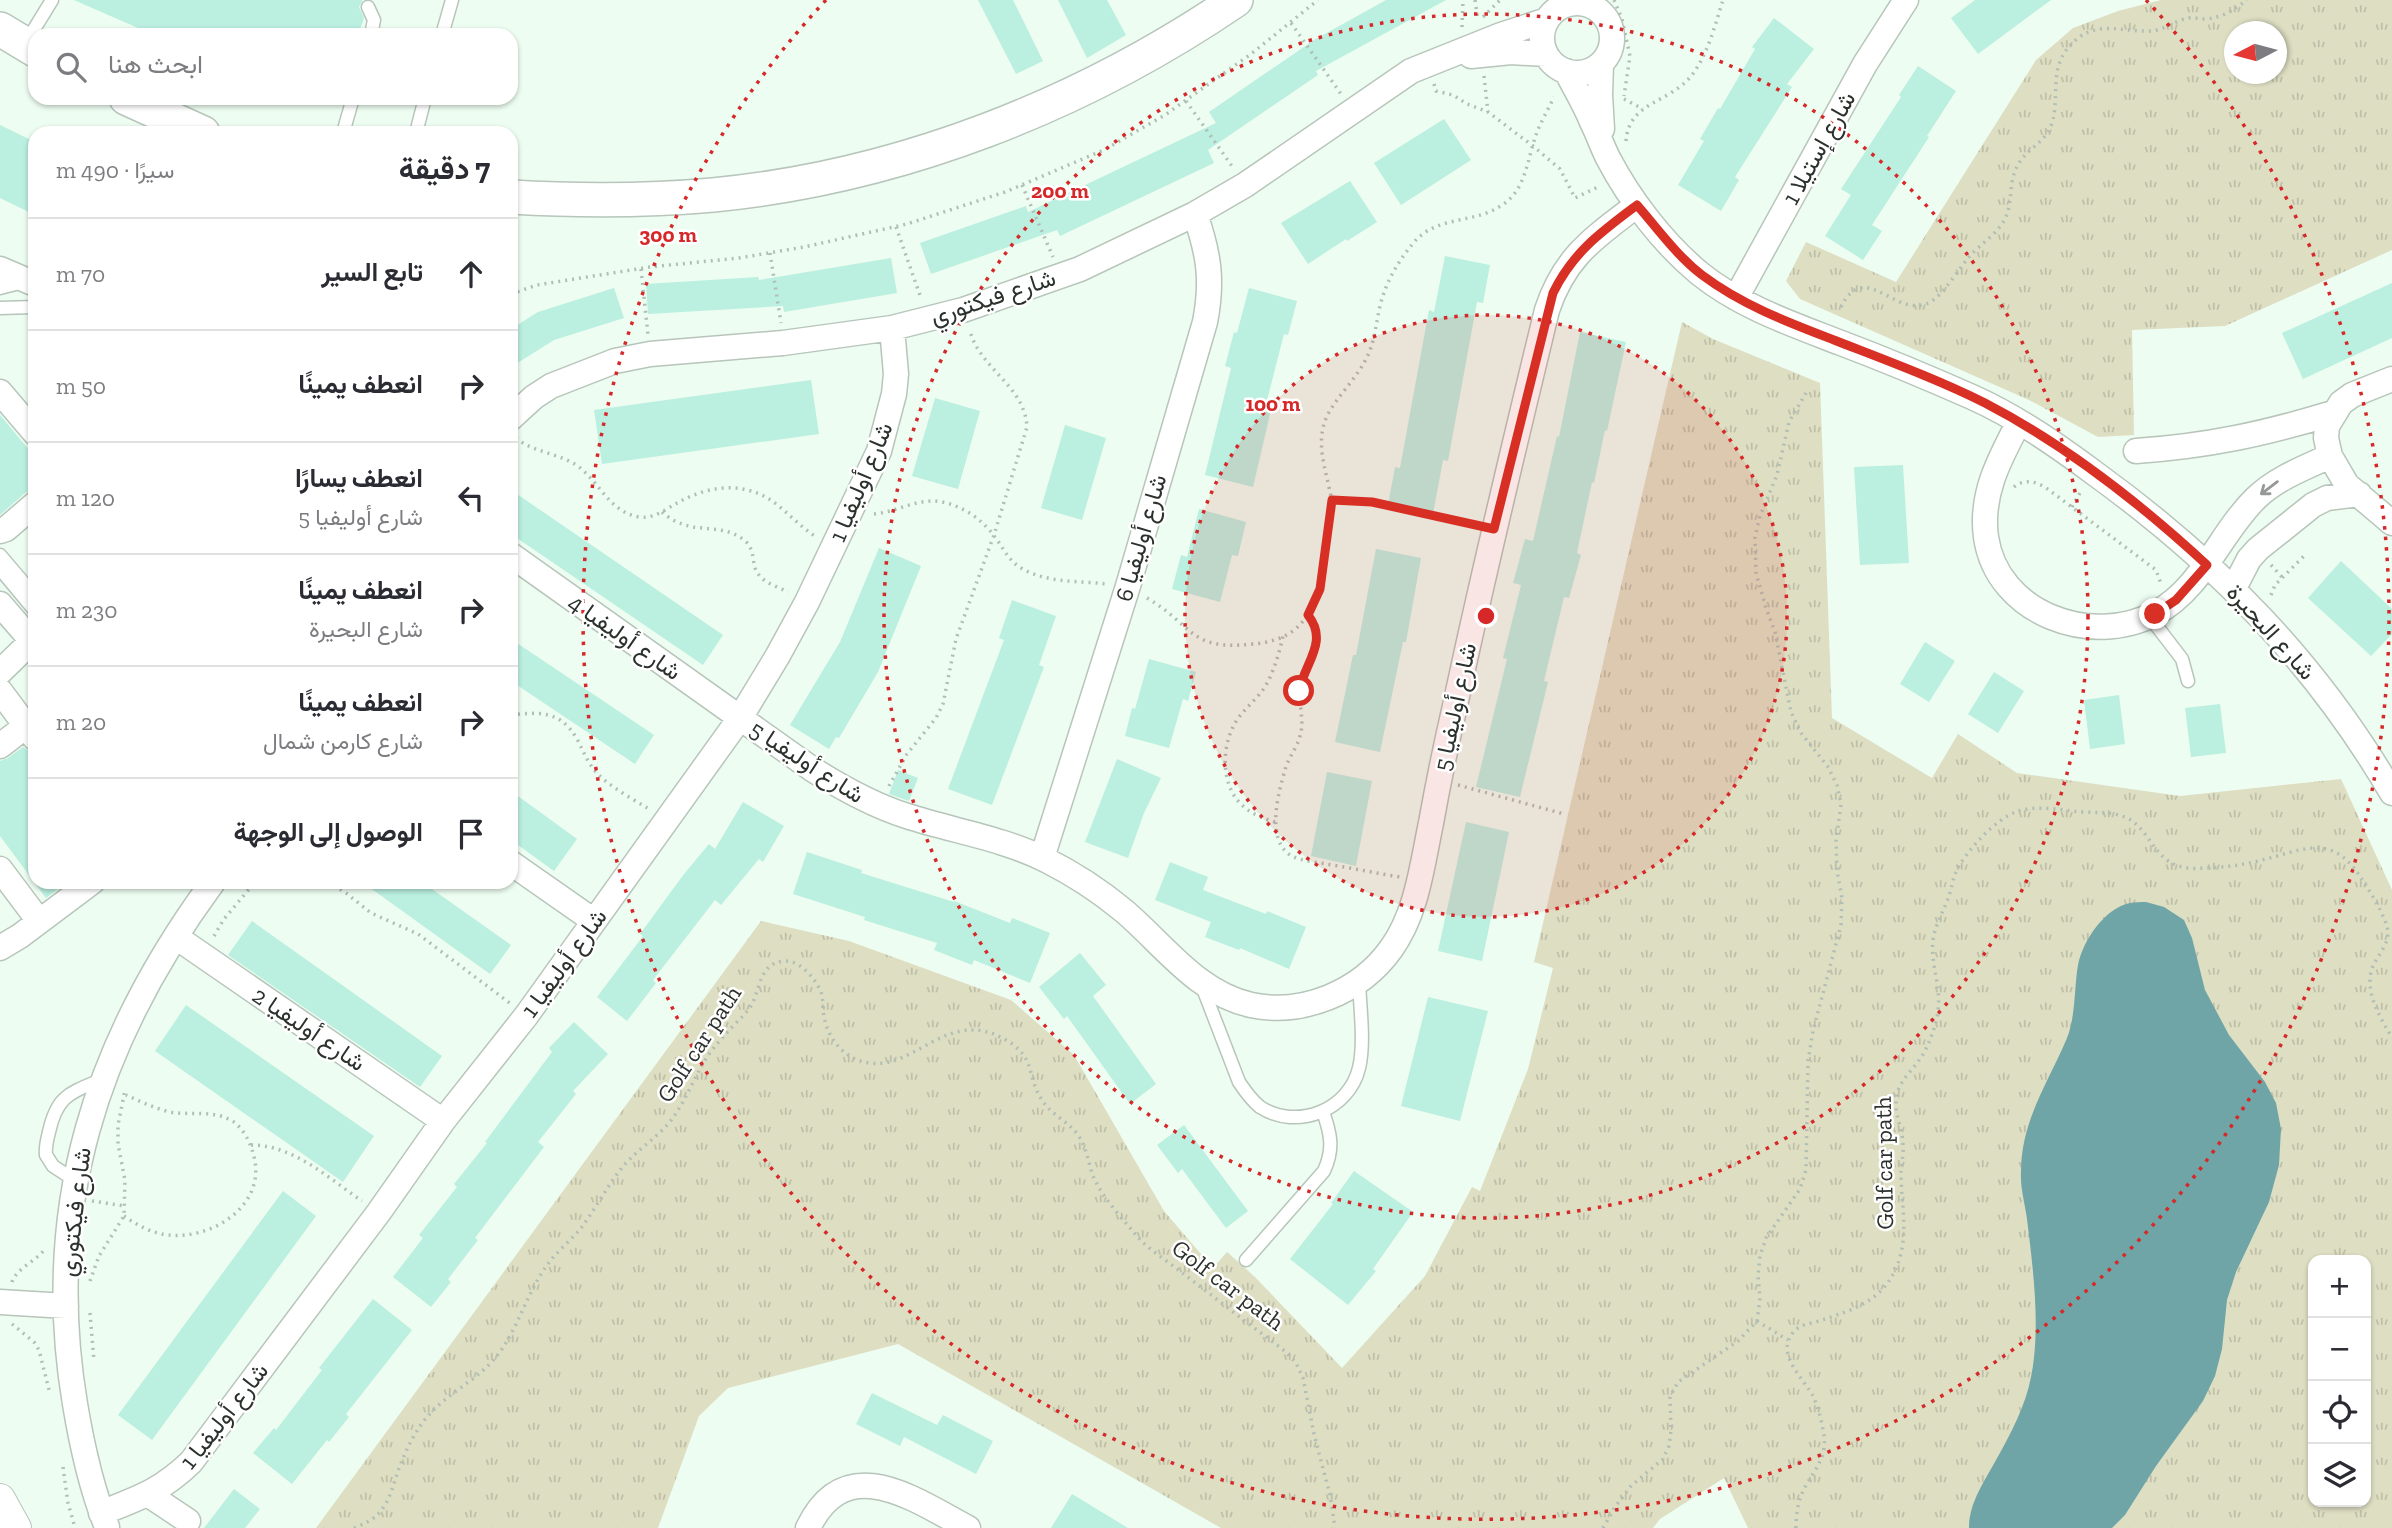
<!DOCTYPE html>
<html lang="ar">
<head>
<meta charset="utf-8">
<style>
  body { margin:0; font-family:"Zilla Slab",Vazirmatn,serif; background:#f7f7f7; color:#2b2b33; direction:rtl }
  .controls { position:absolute; right:21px; bottom:21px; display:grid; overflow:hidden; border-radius:14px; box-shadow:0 2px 5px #0004 }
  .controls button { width:63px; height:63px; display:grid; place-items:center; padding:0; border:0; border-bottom:2px solid #e1e1e2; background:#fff; color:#2b2b33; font:35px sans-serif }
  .compass { position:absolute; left:2224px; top:21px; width:63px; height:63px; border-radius:50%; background:#fff; box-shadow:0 2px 5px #0004; rotate:264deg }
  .stop { position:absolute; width:21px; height:21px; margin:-16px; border:5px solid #d93025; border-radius:50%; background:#fff }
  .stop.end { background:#d93025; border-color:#fff; box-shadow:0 2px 7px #0008 }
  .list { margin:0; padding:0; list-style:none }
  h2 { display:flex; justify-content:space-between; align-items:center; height:91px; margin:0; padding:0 28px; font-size:30px }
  h2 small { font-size:23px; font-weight:400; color:#7c7c81 }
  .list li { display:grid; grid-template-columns:46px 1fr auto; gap:21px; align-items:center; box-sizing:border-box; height:112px; padding:0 28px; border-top:2px solid #e1e1e2 }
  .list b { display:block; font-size:26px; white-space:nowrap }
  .list p { margin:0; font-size:23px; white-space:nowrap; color:#7c7c81 }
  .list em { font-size:23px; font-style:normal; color:#7c7c81 }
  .icon { flex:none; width:38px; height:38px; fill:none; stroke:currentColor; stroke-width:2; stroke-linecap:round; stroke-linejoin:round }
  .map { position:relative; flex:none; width:2392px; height:1528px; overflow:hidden; direction:ltr }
  .search { position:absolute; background:#fff; box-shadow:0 2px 5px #0004; left:28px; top:28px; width:490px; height:77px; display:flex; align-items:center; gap:18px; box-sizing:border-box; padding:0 24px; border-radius:21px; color:#7c7c81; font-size:26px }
  .panel { position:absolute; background:#fff; box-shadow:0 2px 5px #0004; left:28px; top:126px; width:490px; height:763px; border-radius:21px; direction:rtl }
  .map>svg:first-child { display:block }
  .grass { fill:url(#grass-tufts); fill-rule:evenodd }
  .water { fill:#6fa5a6 }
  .building { fill:#bbefe0 }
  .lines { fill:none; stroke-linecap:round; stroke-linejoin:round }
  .service-casing { stroke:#b7c5ba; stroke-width:15 }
  .minor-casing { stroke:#b7c5ba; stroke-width:27 }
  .tertiary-casing { stroke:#b7c5ba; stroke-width:32 }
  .secondary-casing { stroke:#b7c5ba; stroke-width:36 }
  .path { stroke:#b1beb4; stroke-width:3.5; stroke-dasharray:2 5; stroke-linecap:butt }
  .service { stroke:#fff; stroke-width:12 }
  .minor { stroke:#fff; stroke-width:24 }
  .tertiary { stroke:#fff; stroke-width:30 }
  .secondary { stroke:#fff; stroke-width:33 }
  .oneway { stroke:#959896 }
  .route { stroke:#d93025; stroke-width:9 }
  .ring { fill:none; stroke:#d62828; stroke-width:3.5; stroke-dasharray:3.5 7 }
  .labels { text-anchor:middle; stroke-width:5; stroke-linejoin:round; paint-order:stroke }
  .street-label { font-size:24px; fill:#2b312c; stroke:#fff }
  .centre { fill:#d62828; stroke:#fff; stroke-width:3.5 }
  .ring-label { font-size:21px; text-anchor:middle; font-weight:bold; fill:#d62828; stroke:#fff; stroke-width:5; stroke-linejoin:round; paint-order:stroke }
</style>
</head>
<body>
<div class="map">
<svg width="2392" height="1528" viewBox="0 0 2392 1528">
  <defs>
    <pattern id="grass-tufts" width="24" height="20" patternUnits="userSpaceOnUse" patternTransform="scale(1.75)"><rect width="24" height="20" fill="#dedec3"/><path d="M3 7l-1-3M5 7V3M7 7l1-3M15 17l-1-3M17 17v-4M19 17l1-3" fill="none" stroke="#bfbfa8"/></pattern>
  </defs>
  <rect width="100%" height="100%" fill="#edfdf1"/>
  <path class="grass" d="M2161 0H2392V250L2225 326 2132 330 2134 435 2098 437 2029 400 1800 299 1786 281 1806 242 1896 282 2036 60 2073 28 2118 11ZM2234 32H2276V74H2234Z
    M1682 322 1713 339 1820 383 1832 718 1932 778 1958 734 2017 773 2180 796 2341 779 2392 890V1528H1748L1724 1478 1660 1519 1653 1528H1221L898 1344 728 1388 699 1416 658 1528H316L761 921 849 941 1011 1000 1074 1055 1164 1211 1213 1268 1227 1252 1255 1277 1342 1368 1425 1276 1472 1187 1480 1191 1528 1069 1553 968 1534 962ZM2313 1260H2366V1502H2313Z"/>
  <path class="water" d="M2146 902 2164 907 2184 920 2192 938 2205 990 2229 1035 2265 1082 2276 1103 2281 1129 2279 1165 2269 1202 2236 1272 2227 1300 2222 1349 2215 1376 2203 1401 2156 1466 2125 1515 2112 1528H1969C1969 1503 1984 1482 1996 1460 2010 1435 2026 1405 2031 1377 2041 1329 2033 1268 2027 1219 2025 1204 2020 1187 2021 1172 2021 1121 2048 1083 2067 1038 2076 1015 2074 988 2078 965 2083 940 2105 908 2130 903 2135 902 2141 902 2146 902Z"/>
  <path class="building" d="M74 0H363L359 7 364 18 358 35H154Z
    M978 0H1013L1043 61 1016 74Z
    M1058 0H1107L1126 35 1087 58Z
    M1386 0H1446L1316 71 1318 75 1208 150 1214 163 1060 236 1057 230 931 274 920 243 1026 206 1028 212 1216 123 1209 112 1314 40Z
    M1975 0H2051L1978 54 1951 18Z
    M1774 18 1814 49 1787 84 1792 87 1735 177 1739 180 1721 211 1678 185 1704 141 1700 139 1718 108 1720 109 1755 49 1752 47Z
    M1918 66 1956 91 1927 136 1929 137 1872 225 1882 231 1863 260 1825 236 1851 195 1841 189 1901 97 1899 95Z
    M1444 119 1471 160 1401 205 1374 163Z
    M0 125 35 142V215L0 198Z
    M1350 181 1377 222 1347 241 1346 239 1308 264 1281 223Z
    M1445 256 1490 265 1483 303 1477 302 1448 461 1443 460 1433 514 1388 505 1395 467 1400 468 1429 310 1434 312Z
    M891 258 897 293 784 312 783 306 648 314 646 284 758 277 759 280Z
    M2392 283V338L2303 379 2282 333Z
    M614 288 624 318 554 340 511 367V329L538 312Z
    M1249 288 1297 301 1288 335 1284 334 1265 408 1271 410 1253 487 1205 475 1231 368 1225 366 1234 332 1237 333Z
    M1580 332 1626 342 1607 431 1605 430 1594 483 1592 482 1577 553 1581 555 1569 598 1564 597 1544 681 1548 682 1520 797 1476 787 1507 659 1503 658 1521 585 1513 583 1525 539 1533 541 1557 436 1559 437Z
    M811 380 819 434 602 464 594 410Z
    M935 398 980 411 958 489 912 476Z
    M0 415 35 457V488L25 493 0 515Z
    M1065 425 1106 438 1082 520 1041 508Z
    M1903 465 1909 563 1860 565 1854 467Z
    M511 490 723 635 703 665 511 534Z
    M1199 509 1246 522 1238 556 1232 555 1220 602 1172 589 1181 555 1187 557Z
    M879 548 921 566 878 672 839 738 836 737 829 749 790 725 840 642Z
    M1376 549 1421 558 1406 642H1403L1380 752 1335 742 1353 655H1356Z
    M2341 561 2392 609V634L2371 656 2308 598Z
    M1012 600 1056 616 1039 665 1044 667 992 805 948 789 1004 640 999 638Z
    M511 639 654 735 635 764 511 681Z
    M1925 642 1955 661 1929 702 1900 684Z
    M1149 659 1196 672 1188 701 1183 699 1169 748 1125 736 1132 708 1135 709Z
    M1994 672 2024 691 1998 733 1968 714Z
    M2119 695 2125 744 2090 749 2084 700Z
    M2220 704 2226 753 2191 757 2185 708Z
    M23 747 35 755V882H67L46 898 0 836V761L8 758Z
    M1117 759 1161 778 1144 813 1128 858 1085 842Z
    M898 770 918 778 909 801 889 794Z
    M1327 772 1372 781 1356 866 1311 856Z
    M511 791 577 839 554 871 511 840Z
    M743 802 784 826 763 862 759 859 721 905 715 900 653 980 656 983 627 1021 597 997 643 936 640 934 684 874 709 844 715 849Z
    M1466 822 1509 832 1482 961 1438 951Z
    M807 852 862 870 861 873 954 902V901L1010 923 1012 918 1050 933 1030 983 974 960 972 965 934 950 937 943 864 920 865 917 793 894Z
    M1170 862 1208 877 1203 890 1266 914 1267 911 1306 927 1289 969 1240 948 1239 950 1205 937 1211 922 1155 900Z
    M362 882H422L511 945 490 974Z
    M252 921 442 1056 420 1087 228 955Z
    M1080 953 1106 985 1093 996 1156 1084 1130 1104 1067 1016 1064 1019 1039 987Z
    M1428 997 1488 1011 1460 1121 1401 1106Z
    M186 1005 374 1136 343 1182 155 1051Z
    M574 1022 608 1054 573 1091 576 1094 538 1142 544 1147 475 1238 478 1240 448 1279 451 1282 431 1307 393 1277 423 1238 419 1235 457 1187 454 1184 487 1143 485 1142 552 1052 549 1048Z
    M1184 1125 1248 1211 1226 1228 1182 1169 1178 1173 1157 1145Z
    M1354 1171 1413 1212 1373 1269 1376 1271 1348 1305 1290 1259 1333 1204 1331 1203Z
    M283 1191 316 1216 152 1440 118 1415Z
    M373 1299 412 1330 346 1414 349 1417 329 1442 327 1440 292 1484 253 1453 274 1428 276 1430 322 1370 319 1368Z
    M872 1393 937 1425 943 1415 993 1441 976 1474 904 1437 900 1446 856 1424Z
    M234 1489 260 1509 245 1528H204Z
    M1072 1494 1128 1528H1051Z"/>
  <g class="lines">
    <defs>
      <path id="service" d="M368 7 374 20 371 35
        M442 35 452 0
        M25 44 52 0
        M343 133 353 98
        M416 133 425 98
        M0 288 23 282
        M0 308 35 307
        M0 555 35 596
        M0 569 35 611
        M2149 616 2182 659 2188 681
        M1202 986 1239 1082C1245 1091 1251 1100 1260 1107 1297 1131 1349 1110 1359 1068 1365 1043 1360 1008 1359 982
        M76 1181 53 1166 46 1155C45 1147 47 1140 49 1132 57 1095 70 1093 103 1079
        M1246 1260 1324 1171C1334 1149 1331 1134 1323 1112"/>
      <path id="minor" d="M1542 38a35 35 0 1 1 70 0a35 35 0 1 1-70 0Z
        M1471 56 1511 52 1546 54
        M1601 64 1600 95 1602 129
        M1566 71C1575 88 1585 104 1592 122 1598 134 1602 146 1608 158 1630 200 1663 243 1699 273 1741 307 1792 324 1841 343 1886 360 1929 378 1972 397 2017 417 2058 446 2097 475 2218 563 2316 663 2392 793
        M0 269 35 284
        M1736 298 1865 64 1906 0
        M2392 379 2352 395 2341 403 2327 426 2326 438 2330 456 2347 485 2392 523
        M0 392 35 433
        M511 418 534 397 551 386 615 361 650 354 783 343 892 328 963 310 1080 269 1195 214 1245 185 1411 71 1501 35 1547 20
        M2019 422C2000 458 1980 494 1986 537 1997 614 2092 648 2156 613 2203 587 2220 533 2256 498 2277 478 2304 468 2330 456
        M2136 451C2208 446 2264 434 2333 413
        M0 531 6 529 35 504
        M511 555 812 769C842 788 872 805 907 816 953 831 1002 838 1046 860 1074 874 1100 891 1124 911 1164 945 1197 993 1251 1005 1303 1016 1360 992 1391 949 1417 913 1422 866 1431 823 1438 784 1446 745 1455 706 1483 573 1515 442 1547 310 1565 256 1594 238 1637 205
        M2234 588 2249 559 2258 549 2313 505 2327 498 2359 494
        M0 604 32 641
        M0 672 35 638
        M0 691 35 738
        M0 746 26 726
        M1042 858 1128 586 1205 322C1213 281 1209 254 1195 214
        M511 863 594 921
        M0 869 39 921
        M176 937 443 1121
        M0 948 20 936 92 882
        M0 1302 66 1306
        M149 1495 188 1521
        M101 1513C139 1498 161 1491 191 1462L379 1212 443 1121 526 1016 740 718 777 657 807 602 879 451 894 394 896 374 892 328
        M107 1527C91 1488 82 1446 75 1404 42 1207 96 1041 213 882
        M808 1528C846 1449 915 1500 968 1528"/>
      <path id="tertiary" d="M0 1499 16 1528"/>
      <path id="secondary" d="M0 29 35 50
        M126 98 203 133
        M511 197C579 201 646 201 713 195 900 177 1082 105 1236 0"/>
    </defs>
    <use href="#service" class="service-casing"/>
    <use href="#minor" class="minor-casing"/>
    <use href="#tertiary" class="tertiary-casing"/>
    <use href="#secondary" class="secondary-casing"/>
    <path class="path" d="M1475 0 1478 20
      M1614 0 1622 19 1630 56 1624 96
      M1483 17 1500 0
      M1291 23 1341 94
      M1462 27 1463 0
      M1484 76 1488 112
      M1434 84 1436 91 1453 95 1467 104 1488 112 1533 146 1560 169 1575 198 1600 186
      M1624 99 1643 109
      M1186 101 1234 169
      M1626 141C1629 101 1669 104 1692 75 1708 54 1715 25 1723 0
      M1022 185 1053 257
      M896 227 921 298
      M770 253 781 323
      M641 269 648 335
      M511 294 537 285 562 281 650 267 739 258 804 247 907 224 1005 192 1104 150 1165 115 1251 54 1318 0
      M1841 307C1867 253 1902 333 1939 295 1950 284 1959 269 1969 257 1981 243 2001 232 2007 214 2013 197 2008 181 2019 163 2029 147 2046 142 2052 123 2061 93 2046 64 2077 39 2098 21 2124 32 2149 31 2163 31 2175 20 2189 18 2194 17 2199 19 2204 19 2222 18 2234 10 2247 0
      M516 438C534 453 560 453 579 467 601 484 610 513 640 517 655 519 667 508 679 502 710 485 745 481 775 503 789 514 801 527 816 537
      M2014 487C2024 479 2034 481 2045 487L2156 570 2161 584
      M1332 500 1372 502 1475 525
      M2072 507 2081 491
      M662 512C691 538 718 520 744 540 757 550 750 565 759 575 765 583 778 587 788 592
      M874 514C897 512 919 497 942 502 963 506 983 520 995 537 1004 549 1009 562 1023 569 1047 583 1081 581 1108 584
      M2271 565 2282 577
      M2271 595 2275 585 2306 554
      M1147 598C1195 626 1188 651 1253 644 1267 643 1282 639 1293 631 1323 607 1323 569 1328 534 1329 523 1333 508 1331 497 1326 469 1314 442 1328 414 1339 394 1357 378 1367 357 1375 341 1376 323 1380 306 1386 281 1399 260 1415 241 1439 215 1475 224 1502 205 1526 190 1527 160 1536 135 1540 123 1548 110 1554 97
      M1308 615C1328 641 1310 653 1302 678 1295 698 1306 717 1300 736 1297 748 1288 758 1285 770 1278 794 1266 839 1290 855 1300 861 1315 862 1326 864 1351 868 1375 873 1400 877
      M511 715C540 712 560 710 577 739 583 750 587 762 596 772 610 787 631 798 649 809
      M1458 785 1564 814
      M889 786 907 754 936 718 943 704 956 639 994 535 1027 427C1025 386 980 369 970 331
      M1275 822C1263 818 1251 814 1242 805 1220 785 1221 744 1237 720 1245 708 1257 699 1265 687 1274 671 1279 654 1283 636
      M328 882 346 893 371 913 418 934 511 1004
      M214 936 224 919 255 882
      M251 1145C294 1145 328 1178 362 1201
      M92 1201 125 1206
      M124 1216C137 1225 151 1233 168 1235 213 1240 269 1204 253 1153 250 1142 244 1130 234 1122 213 1108 188 1117 166 1111 152 1107 139 1101 126 1095
      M90 1281 99 1256 124 1216 125 1180 118 1144V1125L125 1090
      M12 1282C16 1269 36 1261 45 1249
      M90 1313 94 1361
      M1757 1321 1788 1340
      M12 1324 34 1342 39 1350 50 1394
      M63 1467 68 1503 75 1528
      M354 1528C366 1523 376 1519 383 1508 390 1498 393 1486 397 1474 404 1454 413 1434 427 1417 450 1390 482 1379 502 1349 521 1321 529 1287 551 1260 560 1249 572 1239 581 1228 597 1207 609 1182 626 1163 640 1148 656 1138 669 1123 686 1102 694 1076 709 1054 718 1042 727 1032 738 1021 743 1016 748 1011 752 1004 760 988 760 963 784 961 800 960 815 978 821 992 824 1001 822 1012 825 1021 830 1042 847 1060 869 1063 916 1070 948 1006 1006 1040 1037 1058 1026 1076 1042 1100 1051 1115 1068 1121 1078 1135 1087 1148 1088 1162 1093 1176 1102 1197 1121 1217 1136 1235 1148 1249 1166 1260 1181 1272 1215 1298 1250 1325 1285 1351L1296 1363 1303 1378 1314 1434 1330 1495 1335 1528
      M1603 1528 1615 1507 1631 1486 1663 1459 1669 1446 1671 1431 1670 1397 1678 1382 1738 1341 1757 1321 1760 1298 1758 1276 1760 1256 1766 1238 1800 1189 1806 1170 1808 1061 1813 1031 1841 925 1842 898 1837 871 1836 841 1841 804 1837 785 1828 767 1801 733 1791 712 1775 632 1766 608 1756 573 1755 537 1760 516 1777 475 1789 422 1806 393
      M1796 1528C1796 1514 1798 1500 1805 1487 1816 1468 1829 1454 1823 1430 1821 1418 1818 1407 1813 1396 1804 1379 1776 1355 1792 1334 1797 1326 1807 1324 1816 1322 1855 1309 1887 1301 1900 1257 1908 1229 1901 1201 1901 1173 1901 1164 1904 1154 1903 1145 1903 1131 1896 1118 1896 1104 1895 1083 1912 1072 1922 1056 1929 1044 1934 1031 1937 1017 1943 987 1930 967 1933 940 1935 926 1942 914 1947 901 1951 892 1952 883 1955 874 1964 853 1996 818 2018 811 2039 805 2061 810 2081 812 2098 813 2113 811 2129 819 2146 829 2152 849 2167 860 2179 869 2193 869 2207 868 2226 867 2244 865 2262 860 2300 851 2329 833 2357 872 2366 885 2389 920 2388 934 2387 946 2378 955 2373 966 2363 990 2380 1017 2392 1038"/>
    <use href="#service" class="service"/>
    <use href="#minor" class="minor"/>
    <use href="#tertiary" class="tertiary"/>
    <use href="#secondary" class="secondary"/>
  </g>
  <defs><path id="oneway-shaft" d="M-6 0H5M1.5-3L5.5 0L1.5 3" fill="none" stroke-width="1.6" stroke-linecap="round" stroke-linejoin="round" transform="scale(1.75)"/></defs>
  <use class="oneway" href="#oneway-shaft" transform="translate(2269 488) rotate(143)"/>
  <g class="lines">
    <path class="route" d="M1299 691C1305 662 1329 642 1308 615L1320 589 1332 500 1372 502 1494 529 1553 293C1573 252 1601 232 1637 205 1657 228 1677 256 1702 275 1742 305 1787 322 1834 340 1885 360 1937 379 1985 403 2066 445 2141 504 2207 565L2176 600 2155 614"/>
  </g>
  <circle cx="1486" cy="616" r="301" fill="#d62828" fill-opacity=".12"/>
  <g class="ring">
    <circle cx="1486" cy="616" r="301"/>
    <circle cx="1486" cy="616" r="602"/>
    <path d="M2146 0A903 903 0 1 1 826 0"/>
  </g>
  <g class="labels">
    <g class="street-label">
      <text transform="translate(1819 148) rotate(-61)" y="8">شارع إستيلا 1</text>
      <text transform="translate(993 297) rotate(-18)" y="8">شارع فيكتوري</text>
      <text transform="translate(861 482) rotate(-67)" y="8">شارع أوليفيا 1</text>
      <text transform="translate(1141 538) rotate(-74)" y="8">شارع أوليفيا 6</text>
      <text transform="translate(2271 632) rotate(48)" y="8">شارع البحيرة</text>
      <text transform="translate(625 637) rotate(35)" y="8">شارع أوليفيا 4</text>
      <text transform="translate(1455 707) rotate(-78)" y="8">شارع أوليفيا 5</text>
      <text transform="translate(807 762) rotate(33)" y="8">شارع أوليفيا 5</text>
      <text transform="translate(564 963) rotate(-54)" y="8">شارع أوليفيا 1</text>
      <text transform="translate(309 1029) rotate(34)" y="8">شارع أوليفيا 2</text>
      <text transform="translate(699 1044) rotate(-57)" y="8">Golf car path</text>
      <text transform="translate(1884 1163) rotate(-91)" y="8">Golf car path</text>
      <text transform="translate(75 1212) rotate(-83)" y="8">شارع فيكتوري</text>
      <text transform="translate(1228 1285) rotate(37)" y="8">Golf car path</text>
      <text transform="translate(224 1416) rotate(-52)" y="8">شارع أوليفيا 1</text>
    </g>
  </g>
  <circle cx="1486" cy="616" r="10" class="centre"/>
  <g class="ring-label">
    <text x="1060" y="198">200 m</text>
    <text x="668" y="242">300 m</text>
    <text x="1273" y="411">100 m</text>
  </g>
</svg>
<div class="controls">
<button>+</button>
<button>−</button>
<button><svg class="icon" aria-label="locate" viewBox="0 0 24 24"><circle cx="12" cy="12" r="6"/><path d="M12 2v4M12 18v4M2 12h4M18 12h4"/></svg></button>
<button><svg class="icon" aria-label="layers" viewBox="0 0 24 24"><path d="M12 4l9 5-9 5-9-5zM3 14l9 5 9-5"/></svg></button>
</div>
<svg class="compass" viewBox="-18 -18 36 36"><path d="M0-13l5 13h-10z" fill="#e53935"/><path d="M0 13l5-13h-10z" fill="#7c7c81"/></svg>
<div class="stop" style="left:1299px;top:691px"></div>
<div class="stop end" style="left:2155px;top:614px"></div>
<div class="search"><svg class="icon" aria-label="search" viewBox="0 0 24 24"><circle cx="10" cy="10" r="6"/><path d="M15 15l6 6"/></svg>ابحث هنا</div>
<section class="panel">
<h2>7 دقيقة<small>سيرًا · 490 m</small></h2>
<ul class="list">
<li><svg class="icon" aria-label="ahead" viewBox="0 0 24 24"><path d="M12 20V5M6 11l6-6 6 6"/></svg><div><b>تابع السير</b></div><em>70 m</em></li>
<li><svg class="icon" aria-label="right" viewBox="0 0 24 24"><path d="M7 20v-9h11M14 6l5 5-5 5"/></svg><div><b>انعطف يمينًا</b></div><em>50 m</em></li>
<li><svg class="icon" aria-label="left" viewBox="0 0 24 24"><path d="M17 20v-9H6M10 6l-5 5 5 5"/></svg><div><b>انعطف يسارًا</b><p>شارع أوليفيا 5</p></div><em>120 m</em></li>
<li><svg class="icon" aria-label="right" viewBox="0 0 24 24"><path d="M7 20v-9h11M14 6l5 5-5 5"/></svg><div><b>انعطف يمينًا</b><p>شارع البحيرة</p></div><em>230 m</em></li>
<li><svg class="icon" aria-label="right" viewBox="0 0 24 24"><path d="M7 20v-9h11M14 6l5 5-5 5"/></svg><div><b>انعطف يمينًا</b><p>شارع كارمن شمال</p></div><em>20 m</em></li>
<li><svg class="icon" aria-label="arrive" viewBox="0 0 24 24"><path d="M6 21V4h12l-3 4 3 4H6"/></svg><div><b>الوصول إلى الوجهة</b></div></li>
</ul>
</section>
</div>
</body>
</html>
